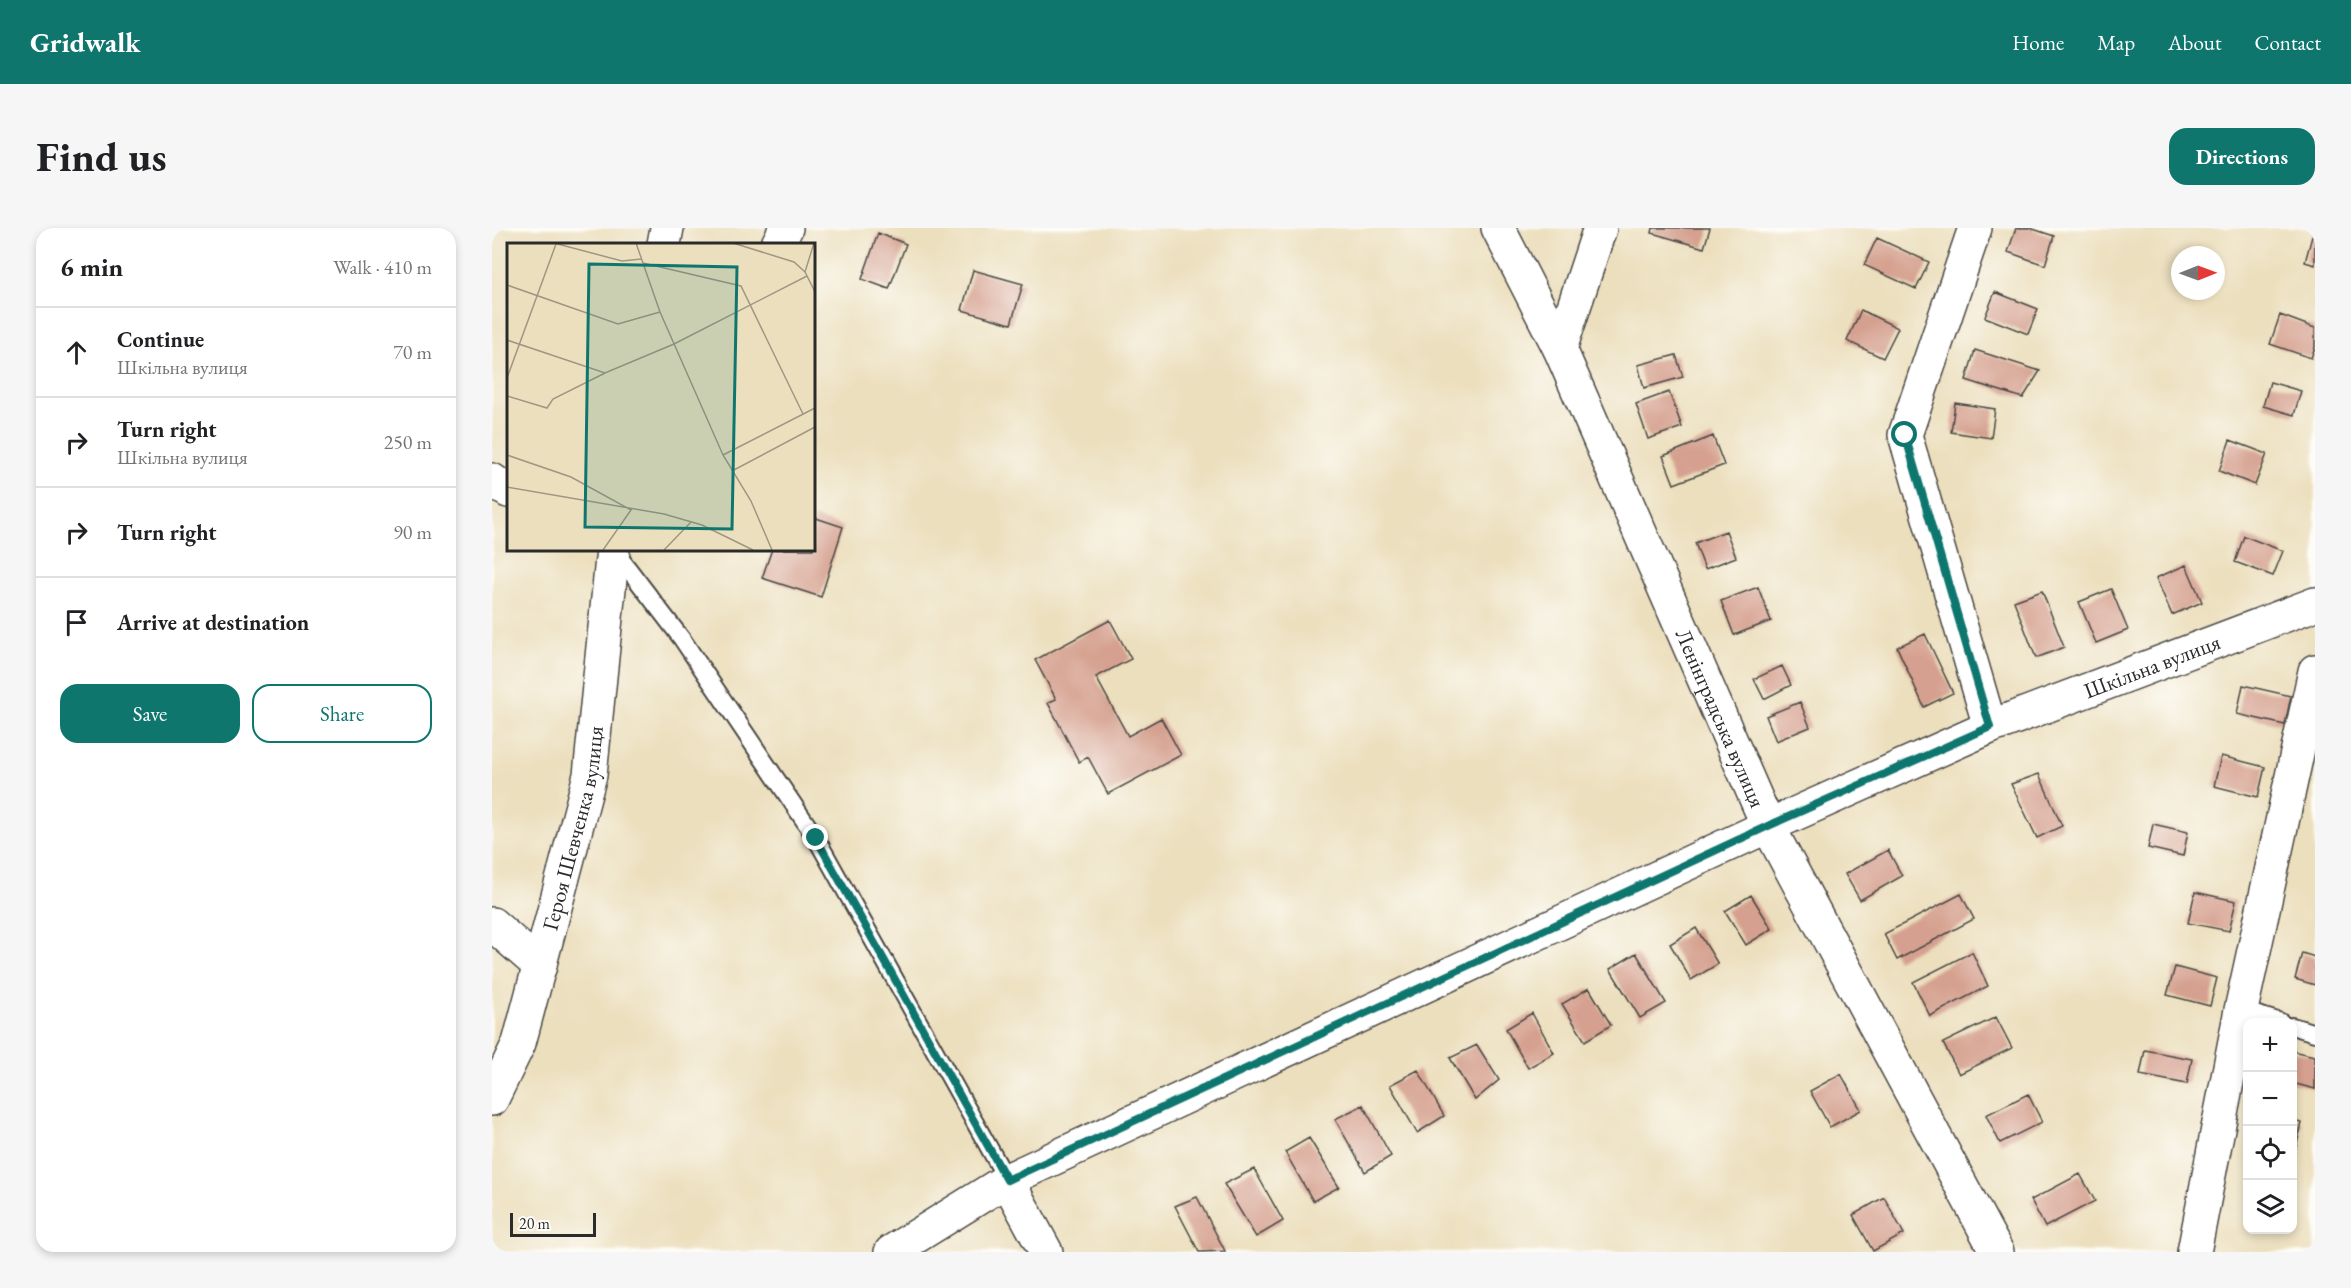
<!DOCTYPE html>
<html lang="en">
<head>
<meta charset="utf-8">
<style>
  body { margin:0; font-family:"EB Garamond",serif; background:#f6f6f6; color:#202124 }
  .controls { position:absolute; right:18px; bottom:18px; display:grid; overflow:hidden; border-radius:12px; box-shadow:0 3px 9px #0003 }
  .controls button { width:54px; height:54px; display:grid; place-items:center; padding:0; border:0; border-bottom:2px solid #e0e0e0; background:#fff; color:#202124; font:30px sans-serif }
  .compass { position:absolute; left:1679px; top:18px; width:54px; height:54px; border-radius:50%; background:#fff; box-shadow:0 3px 9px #0003; rotate:89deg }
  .scale { position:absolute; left:18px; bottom:15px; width:86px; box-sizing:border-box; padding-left:6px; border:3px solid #2b2b2b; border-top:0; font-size:16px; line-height:21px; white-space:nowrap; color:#2b2b2b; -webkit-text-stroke:4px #fdfcf7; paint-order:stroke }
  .stop { position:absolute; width:18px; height:18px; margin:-14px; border:4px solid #0f766e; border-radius:50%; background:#fff }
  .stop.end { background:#0f766e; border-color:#fff; box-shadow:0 2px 6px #0008 }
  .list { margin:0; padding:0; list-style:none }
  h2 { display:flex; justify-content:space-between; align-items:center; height:78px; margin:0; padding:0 24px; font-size:26px }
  h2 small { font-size:20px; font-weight:400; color:#757577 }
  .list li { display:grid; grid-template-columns:39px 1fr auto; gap:18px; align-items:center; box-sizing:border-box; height:90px; padding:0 24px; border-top:2px solid #e0e0e0 }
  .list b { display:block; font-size:22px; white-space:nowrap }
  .list p { margin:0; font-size:20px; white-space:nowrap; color:#757577 }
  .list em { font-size:20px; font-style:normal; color:#757577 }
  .actions { display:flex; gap:12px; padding:18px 24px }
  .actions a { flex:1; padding:14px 0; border:2px solid #0f766e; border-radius:18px; text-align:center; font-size:21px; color:#0f766e }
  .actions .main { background:#0f766e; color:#fff }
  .icon { flex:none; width:33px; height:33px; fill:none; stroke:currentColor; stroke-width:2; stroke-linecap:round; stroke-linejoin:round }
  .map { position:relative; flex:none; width:1823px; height:1024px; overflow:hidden; border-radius:18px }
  header { display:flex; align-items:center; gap:36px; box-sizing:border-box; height:84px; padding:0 30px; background:#0f766e; color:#fff }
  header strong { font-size:28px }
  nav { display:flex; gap:33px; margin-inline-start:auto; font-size:21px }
  .intro { display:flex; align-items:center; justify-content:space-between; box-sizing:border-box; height:144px; padding:0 36px }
  h1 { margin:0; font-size:42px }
  .button { padding:15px 27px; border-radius:18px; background:#0f766e; color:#fff; font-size:21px; font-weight:700 }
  main { display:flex; gap:36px; padding:0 36px }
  aside { flex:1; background:#fff; border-radius:18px; box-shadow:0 3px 9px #0003 }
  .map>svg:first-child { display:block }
  .building { fill:#d5a08f }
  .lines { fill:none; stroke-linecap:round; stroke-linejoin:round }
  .service-casing { stroke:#484641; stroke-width:20 }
  .minor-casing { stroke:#484641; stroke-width:36 }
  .service { stroke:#fff; stroke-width:16 }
  .minor { stroke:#fff; stroke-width:33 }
  .route { stroke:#0f766e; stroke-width:8 }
  .labels { text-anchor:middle; stroke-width:4.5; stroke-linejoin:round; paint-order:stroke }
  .street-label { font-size:22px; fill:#2b2b2b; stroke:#fdfcf7 }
  .inset-road { fill:none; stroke:#9f9783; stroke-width:1.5 }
  .view { fill:#0f766e; fill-opacity:0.15; stroke:#0f766e; stroke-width:3 }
  .inset-edge { fill:none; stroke:#2b2b2b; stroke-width:3 }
</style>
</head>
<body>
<header>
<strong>Gridwalk</strong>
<nav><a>Home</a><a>Map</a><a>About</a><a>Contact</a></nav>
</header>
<div class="intro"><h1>Find us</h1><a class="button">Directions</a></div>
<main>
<aside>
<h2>6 min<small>Walk · 410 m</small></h2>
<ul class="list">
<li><svg class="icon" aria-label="ahead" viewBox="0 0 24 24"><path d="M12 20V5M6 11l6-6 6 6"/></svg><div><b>Continue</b><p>Шкільна вулиця</p></div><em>70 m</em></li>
<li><svg class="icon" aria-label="right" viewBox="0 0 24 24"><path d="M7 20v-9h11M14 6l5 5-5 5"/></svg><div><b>Turn right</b><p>Шкільна вулиця</p></div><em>250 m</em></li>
<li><svg class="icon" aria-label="right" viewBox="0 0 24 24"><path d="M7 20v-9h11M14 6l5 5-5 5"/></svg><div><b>Turn right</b></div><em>90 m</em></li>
<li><svg class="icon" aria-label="arrive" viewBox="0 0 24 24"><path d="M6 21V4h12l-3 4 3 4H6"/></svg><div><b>Arrive at destination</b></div></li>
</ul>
<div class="actions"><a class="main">Save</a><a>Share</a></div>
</aside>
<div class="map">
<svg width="1823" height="1024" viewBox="0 0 1823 1024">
  <rect width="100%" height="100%" fill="#fdfcf7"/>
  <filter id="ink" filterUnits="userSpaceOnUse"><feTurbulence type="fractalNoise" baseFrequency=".0167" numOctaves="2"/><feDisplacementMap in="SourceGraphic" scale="12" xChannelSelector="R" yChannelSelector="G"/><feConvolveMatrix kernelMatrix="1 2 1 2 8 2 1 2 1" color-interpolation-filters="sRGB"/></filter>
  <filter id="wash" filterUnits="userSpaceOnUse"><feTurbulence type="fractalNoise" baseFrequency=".008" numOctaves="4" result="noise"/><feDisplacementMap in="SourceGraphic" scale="24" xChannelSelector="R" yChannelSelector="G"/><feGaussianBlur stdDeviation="1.35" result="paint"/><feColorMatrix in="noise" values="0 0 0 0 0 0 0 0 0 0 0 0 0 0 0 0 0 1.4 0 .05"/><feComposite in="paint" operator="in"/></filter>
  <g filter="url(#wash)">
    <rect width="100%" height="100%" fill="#ecdfbe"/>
    <g id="blocks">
      <path class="building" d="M1161 0H1218L1212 20 1160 5Z
        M1524 0H1538L1562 8 1553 37 1516 24Z
        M1822 1H1823V37L1813 34Z
        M386 5 414 16 397 61 370 51Z
        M1385 10 1437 34 1424 61 1372 37Z
        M481 42 531 56 519 96 470 82Z
        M1503 64 1546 81 1536 106 1493 89Z
        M1369 82 1406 100 1391 130 1355 113Z
        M1788 87 1823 100V119L1819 130 1778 116Z
        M1483 122 1548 143 1531 170 1474 152Z
        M1184 127 1191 149 1152 160 1146 137Z
        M1778 154 1809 163 1802 187 1771 178Z
        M1177 164 1190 199 1156 211 1144 176Z
        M1463 175 1503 181 1499 210 1459 204Z
        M1221 208 1232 237 1182 256 1171 228Z
        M1738 212 1775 226 1763 257 1727 243Z
        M321 289 351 299 329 369 270 350 280 321H321Z
        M1234 303 1244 329 1213 341 1203 315Z
        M1752 308 1791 323 1781 348 1743 334Z
        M1694 337 1710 374 1680 387 1664 350Z
        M1266 359 1279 393 1242 407 1229 373Z
        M1619 361 1636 402 1604 415 1587 374Z
        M1550 363 1572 419 1544 430 1522 373Z
        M618 392 639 431 604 449 636 508 669 490 689 527 616 566 596 529 587 534 556 475 564 471 543 432Z
        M1433 406 1461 465 1432 479 1405 419Z
        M1290 438 1299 457 1272 471 1262 451Z
        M1751 457 1799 468 1793 497 1745 486Z
        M1308 474 1318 499 1284 513 1274 488Z
        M1729 528 1773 539 1766 569 1722 558Z
        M1547 546 1570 598 1545 610 1519 556Z
        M1661 596 1696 604 1691 628 1656 620Z
        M1396 622 1410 648 1368 672 1353 646Z
        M1703 664 1744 673 1737 703 1696 695Z
        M1469 666 1482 691 1405 732 1392 706Z
        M1259 667 1280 701 1254 717 1233 683Z
        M1204 700 1226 736 1199 752 1178 716Z
        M1480 724 1496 758 1438 788 1421 754Z
        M1144 725 1174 775 1148 790 1118 741Z
        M1810 725 1823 729V757L1803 751Z
        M1683 739 1725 750 1718 778 1675 767Z
        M1097 760 1119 797 1093 813 1070 776Z
        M1040 785 1062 825 1036 840 1014 801Z
        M1504 789 1520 820 1467 846 1451 815Z
        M985 817 1007 852 983 872 958 830Z
        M1653 822 1700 831 1695 856 1648 847Z
        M1800 823 1823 828V861L1800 855Z
        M926 842 952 888 925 905 898 857Z
        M1349 846 1369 882 1338 899 1318 863Z
        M1536 866 1550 894 1508 915 1494 887Z
        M871 877 899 928 873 944 843 891Z
        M1800 893 1810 895 1801 932H1800Z
        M817 910 847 959 821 973 793 924Z
        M762 941 791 993 764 1009 732 956Z
        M1588 946 1603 973 1553 999 1539 972Z
        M705 969 733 1023 707 1024 683 978Z
        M1392 969 1412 1006 1381 1023 1361 987Z"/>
    </g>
  </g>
  <g filter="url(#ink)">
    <use href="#blocks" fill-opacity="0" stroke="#484641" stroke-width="1.5"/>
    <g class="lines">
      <defs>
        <path id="service" d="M122 322 190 411 324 610 515 952
          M1749 782 1789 794
          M1800 798 1823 805"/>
        <g id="minor">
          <path d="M1006 0 1068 121"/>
          <path id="s1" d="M1108 0 1068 121 1276 598 1505 1024"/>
          <path d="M1483 0 1413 207 1498 499"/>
          <path d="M172 16 175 0"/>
          <path d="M286 16 294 0"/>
          <path d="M0 252 16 263"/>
          <path d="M0 696 48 738"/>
          <path id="s2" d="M0 871 27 815 98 547 121 321"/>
          <path d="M515 952 554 1024"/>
          <path id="s3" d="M399 1024 515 952 1276 598 1498 499 1823 376"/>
          <path d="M1702 1024 1749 782 1823 443"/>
        </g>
      </defs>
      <use href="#service" class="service-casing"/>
      <use href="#minor" class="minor-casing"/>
      <use href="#service" class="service"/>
      <use href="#minor" class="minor"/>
    </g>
  </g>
  <g class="lines" filter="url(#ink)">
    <path class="route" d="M324 610 515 952 1276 598 1498 499 1413 207"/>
  </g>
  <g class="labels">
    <g class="street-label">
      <text dy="8" stroke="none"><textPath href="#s3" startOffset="1392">Шкільна вулиця</textPath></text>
      <text dy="8" stroke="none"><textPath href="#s1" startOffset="530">Ленінградська вулиця</textPath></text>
      <text dy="8" stroke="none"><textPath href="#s2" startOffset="284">Героя Шевченка вулиця</textPath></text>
    </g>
  </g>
  <g transform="translate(15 15)">
    <rect width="308" height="308" fill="#ecdfbe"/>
    <path class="inset-road" d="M47 0 115 18 134 16M129 0 153 69 216 212 244 258 265 307M226 0 287 19 298 29 308 49M136 20 234 43 296 171M298 29 307 0M0 42 111 81 153 69M0 97 98 130 167 101 300 33M0 135 49 1M0 153 40 165 46 156 98 130M0 212 64 234 124 267 96 307M216 212 308 165M225 228 308 184M0 244 157 271 195 282 246 307M157 307 184 279"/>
    <path class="view" d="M82 21 230 24 225 286 78 284Z"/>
    <rect width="308" height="308" class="inset-edge"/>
  </g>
</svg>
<div class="controls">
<button>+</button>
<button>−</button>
<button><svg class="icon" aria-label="locate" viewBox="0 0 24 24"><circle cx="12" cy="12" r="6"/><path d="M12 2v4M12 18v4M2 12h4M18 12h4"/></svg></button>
<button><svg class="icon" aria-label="layers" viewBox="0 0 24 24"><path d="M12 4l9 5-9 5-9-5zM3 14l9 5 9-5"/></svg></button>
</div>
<svg class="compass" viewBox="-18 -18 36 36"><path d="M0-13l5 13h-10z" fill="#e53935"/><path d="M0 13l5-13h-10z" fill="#757577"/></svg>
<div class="scale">20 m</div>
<div class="stop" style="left:1413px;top:207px"></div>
<div class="stop end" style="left:324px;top:610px"></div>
</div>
</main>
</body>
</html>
